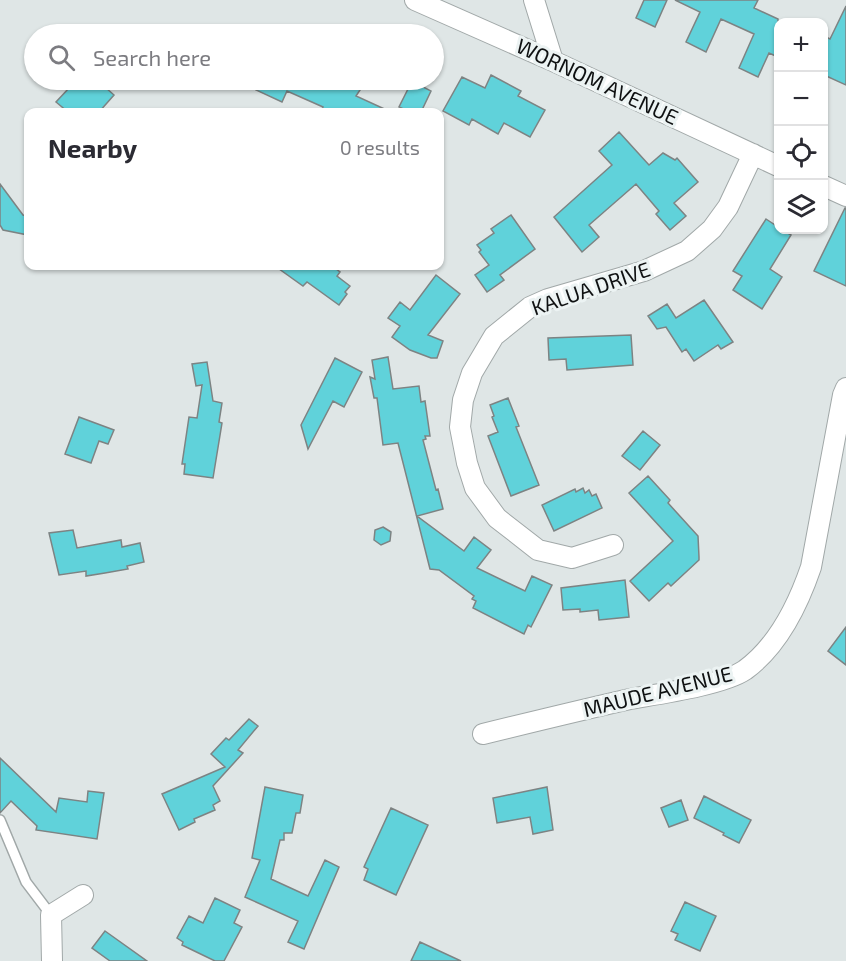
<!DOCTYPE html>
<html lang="en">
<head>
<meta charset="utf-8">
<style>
  body { margin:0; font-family:"Exo 2",sans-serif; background:#f2f2f3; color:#2b2b33 }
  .controls { position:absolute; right:18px; top:18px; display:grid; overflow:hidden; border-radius:12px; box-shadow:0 2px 4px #0004 }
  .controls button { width:54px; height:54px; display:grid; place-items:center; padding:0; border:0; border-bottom:2px solid #e1e1e2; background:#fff; color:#2b2b33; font:30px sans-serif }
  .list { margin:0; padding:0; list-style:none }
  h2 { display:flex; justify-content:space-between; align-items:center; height:78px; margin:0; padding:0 24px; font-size:26px }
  h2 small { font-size:20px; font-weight:400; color:#7c7c81 }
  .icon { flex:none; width:33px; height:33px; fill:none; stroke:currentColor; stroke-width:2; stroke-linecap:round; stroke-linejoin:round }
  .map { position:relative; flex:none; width:846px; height:961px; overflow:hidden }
  .search { position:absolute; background:#fff; box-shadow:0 2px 4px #0004; left:24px; top:24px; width:420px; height:66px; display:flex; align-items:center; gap:15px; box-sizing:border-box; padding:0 21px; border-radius:33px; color:#7c7c81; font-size:22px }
  .panel { position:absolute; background:#fff; box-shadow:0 2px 4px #0004; left:24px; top:108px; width:420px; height:162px; border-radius:12px }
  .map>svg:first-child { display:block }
  .building { fill:#60d2da; stroke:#7d8383; stroke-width:1.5 }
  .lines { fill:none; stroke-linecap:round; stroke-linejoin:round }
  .lane-casing { stroke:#a1a8a8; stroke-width:12 }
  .street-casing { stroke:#a1a8a8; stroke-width:22 }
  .lane { stroke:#fff; stroke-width:9 }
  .street { stroke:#fff; stroke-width:20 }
  .labels { text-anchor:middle; stroke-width:6; stroke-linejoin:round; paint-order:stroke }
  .street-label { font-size:21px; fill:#0f1112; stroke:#ecf3f3 }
</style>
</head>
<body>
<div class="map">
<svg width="846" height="961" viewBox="0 0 846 961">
  <rect width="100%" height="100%" fill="#dfe6e6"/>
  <path class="building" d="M644 0H667L655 27 636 18Z
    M675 0H758L754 8 778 19V57L769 53 758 77 739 68 754 34 721 19 706 52 686 42 700 12Z
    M846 6V85L824 75V36L830 39Z
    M491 75 521 91 518 96 545 110 530 137 504 123 498 134 472 119 469 125 443 111 462 77 485 88Z
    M59 80H97L114 95 99 112H68L56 102 69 88Z
    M261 80H355L364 84 356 96 391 112H321L323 107 287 91 282 102 256 90Z
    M412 81 431 91 421 112H410L399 107Z
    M619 132 649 165 663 153 675 160 677 158 698 182 674 203 686 216 670 230 656 214 659 211 636 184 589 225 599 237 582 252 554 217 612 165 599 151Z
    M0 184 23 215 28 216V235L3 230 0 225Z
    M845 208H846V286L814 271Z
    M511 215 535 249 500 275 504 280 487 292 475 275 489 265 479 252 481 250 477 245 494 233 491 229Z
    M766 219 778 227V230H783L791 235 770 269 782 277 762 309 733 290 742 276 733 271Z
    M275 266H332L340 272 337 276 350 286 345 292 347 294 339 305 307 282 303 286Z
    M436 275 460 294 428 335 443 341 437 358H431L410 350 392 337 400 326 388 318 400 302 410 310Z
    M704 300 733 342 721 349 718 345 694 361 686 349 682 352 666 327 657 329 648 316 667 304 676 318Z
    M631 335 633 365 567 370 566 359 549 360 548 338Z
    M388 357 393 389 419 386 421 402 425 401 430 436H425L426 439 423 440 436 490 438 489 443 509 417 516 464 551 474 537 491 550 477 568 525 591 532 576 552 585 531 627 528 625 524 634 473 608 476 601 472 599 474 596 439 570 430 569 398 443 383 445 377 398H374L370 377 375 379 372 360Z
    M335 358 362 372 344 407 333 401 308 449 301 425Z
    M207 362 213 401 222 403 219 422 222 423 213 478 184 474 185 464H182L189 417 197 418 202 385 196 386 192 364Z
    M508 398 519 426 516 427 539 485 511 496 488 436 498 432 492 417 494 416 490 405Z
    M79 417 114 430 108 444 99 441 91 463 65 454Z
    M643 431 660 445 640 470 622 456Z
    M648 476 670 500 668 503 698 536 699 557V560L671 586 668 583 649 601 630 581 673 541 629 493Z
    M583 488 585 493 589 490 592 496 596 494 602 508 554 531 542 505 575 489 576 492Z
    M383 527 391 532 390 541 381 545 374 540 375 530Z
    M73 530 77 548 121 540 122 547 140 543 144 562 127 566 128 569 105 573 86 576V571L59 575 49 533Z
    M625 580 629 617 599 620 598 610 580 612V609L563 610 561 588Z
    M846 627V665L828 651Z
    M249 719 258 726 238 750 243 753 213 786 220 801 213 805 215 810 194 819 195 822 179 830 162 794 225 767 211 754 226 738 229 740Z
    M0 758 56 812 59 798 87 802 88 791 104 793 97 839 36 830 37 826 11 801 0 813Z
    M265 787 303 795 300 813H296L292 833H284V840H280L271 879 308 896 325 860 339 867 304 949 288 942 298 921 245 897 260 860 252 858Z
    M547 787 553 830 533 834 530 817 497 823 493 798Z
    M704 796 751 820 739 843 723 835 724 833 694 818Z
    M681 800 688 820 669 827 661 808Z
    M391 808 428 825 396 895 364 880 368 869 364 867Z
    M215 898 240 910 234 923 242 927 224 961H215L182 945 183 942 177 938 189 916 203 923Z
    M685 902 716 916 700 951 675 940 678 934 671 931Z
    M105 931 147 961H110L92 948Z
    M420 942 461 961H411Z"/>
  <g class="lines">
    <defs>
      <path id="lane" d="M0 820 26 882 51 915"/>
      <path id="street" d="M415 0 553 61 778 166
        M534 0 553 61
        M824 186 846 196
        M613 545 572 558 538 550 497 518 475 488 467 463 460 427 463 400 472 373 494 336 530 307 548 299 644 271 687 251 712 229 728 207 753 154
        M483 734C532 722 581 710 630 699 658 694 723 685 745 670 778 646 798 605 811 567L843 395 846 388
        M52 961 51 915 83 895"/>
    </defs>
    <use href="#lane" class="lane-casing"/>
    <use href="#street" class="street-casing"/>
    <use href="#lane" class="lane"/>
    <use href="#street" class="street"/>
  </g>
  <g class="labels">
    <g class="street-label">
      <text transform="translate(597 82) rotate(25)" y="7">WORNOM AVENUE</text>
      <text transform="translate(591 289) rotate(-19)" y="7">KALUA DRIVE</text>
      <text transform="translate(658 692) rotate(-14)" y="7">MAUDE AVENUE</text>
    </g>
  </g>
</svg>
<div class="controls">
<button>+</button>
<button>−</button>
<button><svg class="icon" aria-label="locate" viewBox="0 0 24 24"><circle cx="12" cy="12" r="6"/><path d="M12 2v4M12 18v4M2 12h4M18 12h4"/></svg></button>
<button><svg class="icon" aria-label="layers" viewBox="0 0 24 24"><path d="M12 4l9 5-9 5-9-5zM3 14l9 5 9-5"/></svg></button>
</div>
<div class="search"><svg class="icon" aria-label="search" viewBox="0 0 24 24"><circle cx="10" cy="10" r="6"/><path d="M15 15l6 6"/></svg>Search here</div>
<section class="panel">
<h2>Nearby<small>0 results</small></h2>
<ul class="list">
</ul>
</section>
</div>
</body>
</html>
